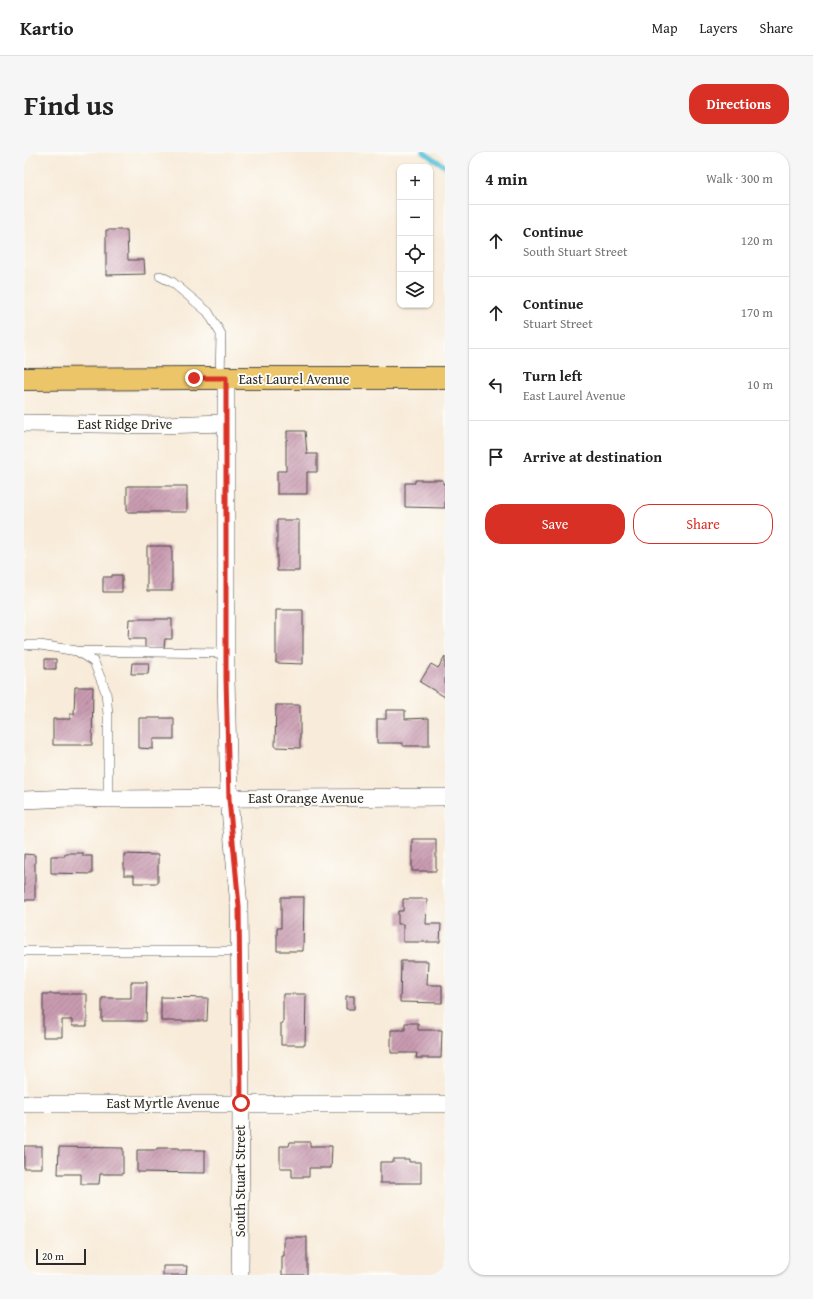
<!DOCTYPE html>
<html lang="en">
<head>
<meta charset="utf-8">
<style>
  body { margin:0; font-family:"Gentium Book Plus",serif; background:#f6f6f6; color:#222 }
  .controls { position:absolute; right:12px; top:12px; display:grid; overflow:hidden; border-radius:8px; box-shadow:0 1px 3px #0004 }
  .controls button { width:36px; height:36px; display:grid; place-items:center; padding:0; border:0; border-bottom:1px solid #e0e0e0; background:#fff; color:#222; font:20px sans-serif }
  .scale { position:absolute; left:12px; bottom:10px; width:50px; box-sizing:border-box; padding-left:4px; border:2px solid #2b2b2b; border-top:0; font-size:11px; line-height:14px; white-space:nowrap; color:#2b2b2b; -webkit-text-stroke:3px #fdfcf7; paint-order:stroke }
  .stop { position:absolute; width:12px; height:12px; margin:-9px; border:3px solid #d93025; border-radius:50%; background:#fff }
  .stop.end { background:#d93025; border-color:#fff; box-shadow:0 1px 4px #0008 }
  .list { margin:0; padding:0; list-style:none }
  h2 { display:flex; justify-content:space-between; align-items:center; height:52px; margin:0; padding:0 16px; font-size:17px }
  h2 small { font-size:13px; font-weight:400; color:#767676 }
  .list li { display:grid; grid-template-columns:26px 1fr auto; gap:12px; align-items:center; box-sizing:border-box; height:72px; padding:0 16px; border-top:1px solid #e0e0e0 }
  .list b { display:block; font-size:15px; white-space:nowrap }
  .list p { margin:0; font-size:13px; white-space:nowrap; color:#767676 }
  .list em { font-size:13px; font-style:normal; color:#767676 }
  .actions { display:flex; gap:8px; padding:12px 16px }
  .actions a { flex:1; padding:9px 0; border:1px solid #d93025; border-radius:16px; text-align:center; font-size:14px; color:#d93025 }
  .actions .main { background:#d93025; color:#fff }
  .icon { flex:none; width:22px; height:22px; fill:none; stroke:currentColor; stroke-width:2; stroke-linecap:round; stroke-linejoin:round }
  .map { position:relative; flex:none; width:421px; height:1123px; overflow:hidden; border-radius:16px }
  header { display:flex; align-items:center; gap:24px; box-sizing:border-box; height:56px; padding:0 20px; background:#fff; border-bottom:1px solid #e0e0e0 }
  header strong { font-size:19px }
  nav { display:flex; gap:22px; margin-inline-start:auto; font-size:14px }
  .intro { display:flex; align-items:center; justify-content:space-between; box-sizing:border-box; height:96px; padding:0 24px }
  h1 { margin:0; font-size:28px }
  .button { padding:10px 18px; border-radius:16px; background:#d93025; color:#fff; font-size:14px; font-weight:700 }
  main { display:flex; gap:24px; padding:0 24px }
  aside { flex:1; background:#fff; border-radius:16px; box-shadow:0 1px 3px #0004 }
  .map>svg:first-child { display:block }
  .lines { fill:none; stroke-linecap:round; stroke-linejoin:round }
  .stream { stroke:#5dc4da; stroke-width:5 }
  .building { fill:url(#building-hatch) }
  .service-casing { stroke:#4a4845; stroke-width:10 }
  .minor-casing { stroke:#4a4845; stroke-width:18 }
  .primary-casing { stroke:#4a4845; stroke-width:24 }
  .service { stroke:#fff; stroke-width:9 }
  .minor { stroke:#fff; stroke-width:17 }
  .primary { stroke:#ecc569; stroke-width:22 }
  .route { stroke:#d93025; stroke-width:5 }
  .labels { text-anchor:middle; stroke-width:3.5; stroke-linejoin:round; paint-order:stroke }
  .street-label { font-size:14px; fill:#2b2b2b; stroke:#fdfcf7 }
</style>
</head>
<body>
<header>
<strong>Kartio</strong>
<nav><a>Map</a><a>Layers</a><a>Share</a></nav>
</header>
<div class="intro"><h1>Find us</h1><a class="button">Directions</a></div>
<main>
<div class="map">
<svg width="421" height="1123" viewBox="0 0 421 1123">
  <defs>
    <pattern id="building-hatch" width="6" height="6" patternUnits="userSpaceOnUse"><rect width="6" height="6" fill="#c99bb1"/><path d="M-1 1l2-2M0 6l6-6M5 7l2-2" fill="none" stroke="#a37f90"/></pattern>
  </defs>
  <rect width="100%" height="100%" fill="#fdfcf7"/>
  <filter id="ink" filterUnits="userSpaceOnUse"><feTurbulence type="fractalNoise" baseFrequency=".025" numOctaves="2"/><feDisplacementMap in="SourceGraphic" scale="8" xChannelSelector="R" yChannelSelector="G"/><feConvolveMatrix kernelMatrix="1 2 1 2 8 2 1 2 1" color-interpolation-filters="sRGB"/></filter>
  <filter id="wash" filterUnits="userSpaceOnUse"><feTurbulence type="fractalNoise" baseFrequency=".012" numOctaves="4" result="noise"/><feDisplacementMap in="SourceGraphic" scale="16" xChannelSelector="R" yChannelSelector="G"/><feGaussianBlur stdDeviation="0.9" result="paint"/><feColorMatrix in="noise" values="0 0 0 0 0 0 0 0 0 0 0 0 0 0 0 0 0 1.4 0 .05"/><feComposite in="paint" operator="in"/></filter>
  <g filter="url(#wash)">
    <rect width="100%" height="100%" fill="#f8ebd9"/>
    <g class="lines">
      <path class="stream" d="M399 0 421 14"/>
    </g>
    <g id="blocks">
      <path class="building" d="M82 78H103L104 108H120L121 122 82 123Z
        M263 279H281L283 302H293V320H283V342H253V319H262V288H263Z
        M391 328H419V332H421V356L381 355V331H391Z
        M103 334H163V360H103Z
        M253 368H275V419H253Z
        M123 394H148V439H123Z
        M88 423H98V440H79V425H88Z
        M252 458H279V512L252 511Z
        M105 467H148V487H141L140 496H121V487H104Z
        M421 505V545L396 530 407 512 414 516Z
        M21 507H32V517H21Z
        M108 511H125L124 522H107Z
        M51 535H69L68 593H29V567H46V562H50Z
        M252 553H276V596L251 595Z
        M362 558H381V567L405 566V594H379V591H353V567H362Z
        M115 566H150V587H129V597L115 596Z
        M388 687H412V719H388Z
        M41 701H59V704H68V722L27 721V704H41Z
        M0 702 11 703V748H0Z
        M100 702 134 703V731H110V723H100Z
        M257 745H280L279 799H253V776H257Z
        M379 747H403L402 772H417L416 790H379V772H374V759H379Z
        M377 809H404L403 833H418V851L376 850Z
        M107 830H123L122 869H78V846H107Z
        M19 842H63V874H48V868H38V885H19Z
        M259 842H282L281 893H257V871H259Z
        M322 844H330V857H322Z
        M137 845 184 846 183 869H137Z
        M381 871H394V878H418L417 906H392L393 901H367V878H381Z
        M266 990H286V994H308L307 1016H285V1025H268V1016H256V994H265Z
        M0 994H18V1016H0Z
        M35 995 99 996V1022H76L75 1032H57V1022H34Z
        M133 996H155V998H181V1021L113 1020V998H133Z
        M369 1007H385V1010H397V1031H356V1010H369Z
        M260 1085H283V1123H258V1104H260Z
        M139 1114H163L162 1123H139Z"/>
    </g>
  </g>
  <g filter="url(#ink)">
    <use href="#blocks" fill-opacity="0" stroke="#4a4845" stroke-width="1"/>
    <g class="lines">
      <defs>
        <path id="service" d="M136 124 148 130 184 160 197 182 196 226
          M0 493H16L53 499 202 501
          M53 499 70 510 82 540 84 563V647
          M0 799H215"/>
        <path id="minor" d="M202 227V527L205 647 215 754 217 951 216 1123
          M0 271 138 273 201 271
          M0 648 46 646 84 647 421 645
          M0 952H421"/>
        <path id="primary" d="M0 227 170 226H421"/>
      </defs>
      <use href="#service" class="service-casing"/>
      <use href="#minor" class="minor-casing"/>
      <use href="#primary" class="primary-casing"/>
      <use href="#service" class="service"/>
      <use href="#minor" class="minor"/>
      <use href="#primary" class="primary"/>
    </g>
  </g>
  <g class="lines" filter="url(#ink)">
    <path class="route" d="M170 226H202V526L205 647 215 754 217 951"/>
  </g>
  <g class="labels">
    <g class="street-label">
      <text x="270" y="232">East Laurel Avenue</text>
      <text x="101" y="277">East Ridge Drive</text>
      <text x="282" y="651">East Orange Avenue</text>
      <text x="139" y="956">East Myrtle Avenue</text>
      <text transform="translate(216 1029) rotate(-90)" y="5">South Stuart Street</text>
    </g>
  </g>
</svg>
<div class="controls">
<button>+</button>
<button>−</button>
<button><svg class="icon" aria-label="locate" viewBox="0 0 24 24"><circle cx="12" cy="12" r="6"/><path d="M12 2v4M12 18v4M2 12h4M18 12h4"/></svg></button>
<button><svg class="icon" aria-label="layers" viewBox="0 0 24 24"><path d="M12 4l9 5-9 5-9-5zM3 14l9 5 9-5"/></svg></button>
</div>
<div class="scale">20 m</div>
<div class="stop" style="left:217px;top:951px"></div>
<div class="stop end" style="left:170px;top:226px"></div>
</div>
<aside>
<h2>4 min<small>Walk · 300 m</small></h2>
<ul class="list">
<li><svg class="icon" aria-label="ahead" viewBox="0 0 24 24"><path d="M12 20V5M6 11l6-6 6 6"/></svg><div><b>Continue</b><p>South Stuart Street</p></div><em>120 m</em></li>
<li><svg class="icon" aria-label="ahead" viewBox="0 0 24 24"><path d="M12 20V5M6 11l6-6 6 6"/></svg><div><b>Continue</b><p>Stuart Street</p></div><em>170 m</em></li>
<li><svg class="icon" aria-label="left" viewBox="0 0 24 24"><path d="M17 20v-9H6M10 6l-5 5 5 5"/></svg><div><b>Turn left</b><p>East Laurel Avenue</p></div><em>10 m</em></li>
<li><svg class="icon" aria-label="arrive" viewBox="0 0 24 24"><path d="M6 21V4h12l-3 4 3 4H6"/></svg><div><b>Arrive at destination</b></div></li>
</ul>
<div class="actions"><a class="main">Save</a><a>Share</a></div>
</aside>
</main>
</body>
</html>
